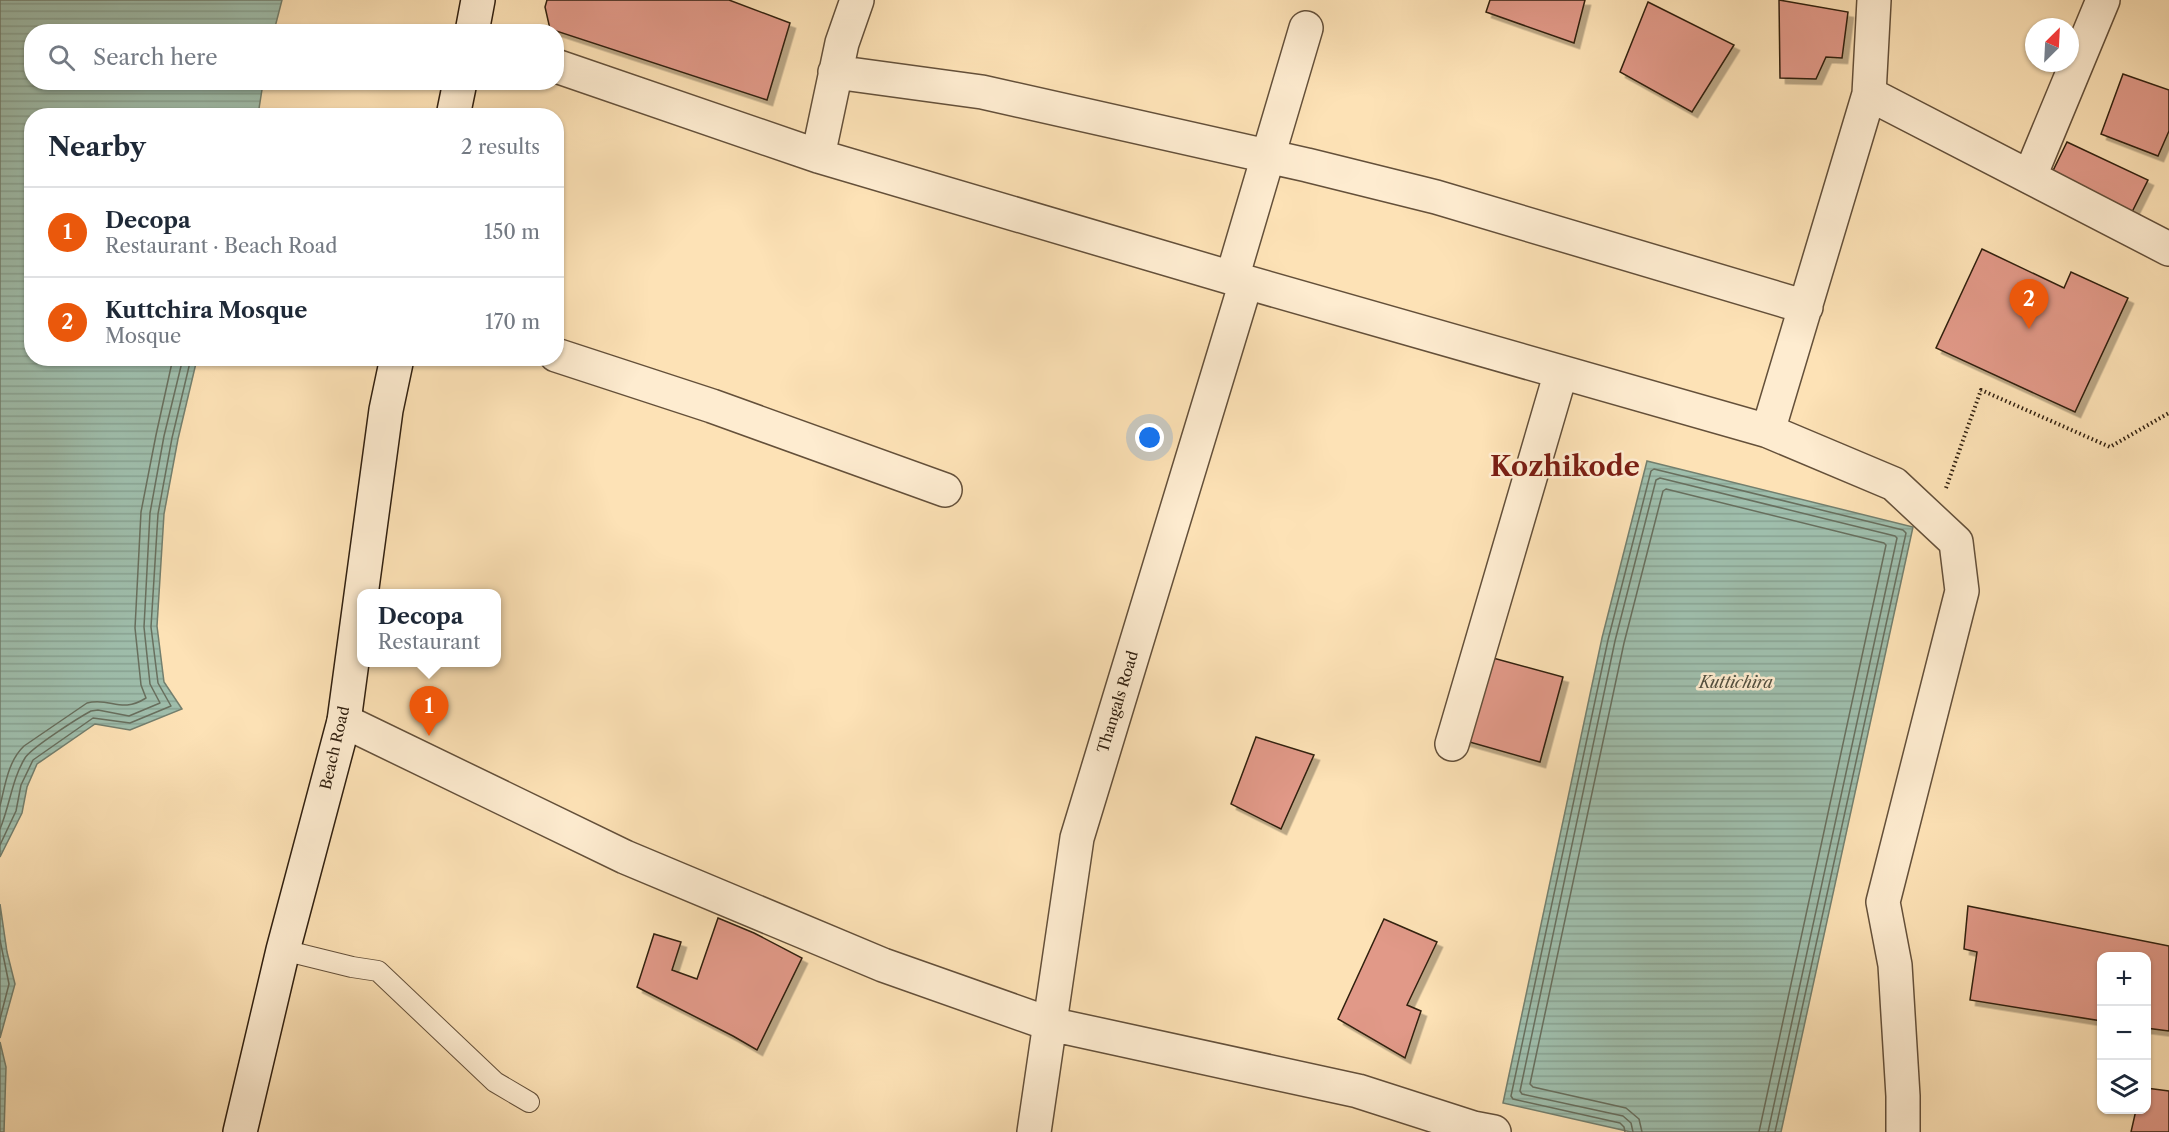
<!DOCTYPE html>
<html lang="en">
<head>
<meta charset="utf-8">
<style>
  body { margin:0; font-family:"Libre Caslon Text",serif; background:#f2f2f3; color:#1f2937 }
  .controls { position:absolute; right:18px; bottom:18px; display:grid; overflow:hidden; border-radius:12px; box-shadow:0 2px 4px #0004 }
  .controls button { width:54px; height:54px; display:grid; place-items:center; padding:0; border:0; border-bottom:2px solid #e0e1e3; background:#fff; color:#1f2937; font:30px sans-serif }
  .compass { position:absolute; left:2025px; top:18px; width:54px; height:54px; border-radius:50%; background:#fff; box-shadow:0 2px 4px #0004; rotate:24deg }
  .you { position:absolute; left:1150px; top:438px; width:21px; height:21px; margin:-15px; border:4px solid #fff; border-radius:50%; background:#1a73e8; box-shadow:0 0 0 9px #1a73e833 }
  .badge { display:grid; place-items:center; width:39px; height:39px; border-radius:50%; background:#ea580c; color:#fff; font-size:20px; font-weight:700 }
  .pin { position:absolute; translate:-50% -50px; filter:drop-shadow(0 2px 3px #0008) }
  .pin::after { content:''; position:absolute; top:32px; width:21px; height:18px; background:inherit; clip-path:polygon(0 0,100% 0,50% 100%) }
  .popup { position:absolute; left:357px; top:589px; width:144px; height:78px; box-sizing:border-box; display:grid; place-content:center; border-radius:12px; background:#fff; filter:drop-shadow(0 2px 4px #0005); font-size:20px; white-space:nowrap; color:#747a83 }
  .popup b { font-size:22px; color:#1f2937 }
  .popup::after { content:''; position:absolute; left:50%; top:100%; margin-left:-12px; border:12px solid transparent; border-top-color:#fff }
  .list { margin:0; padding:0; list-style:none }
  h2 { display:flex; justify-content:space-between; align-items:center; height:78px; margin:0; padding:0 24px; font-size:26px }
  h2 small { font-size:20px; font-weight:400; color:#747a83 }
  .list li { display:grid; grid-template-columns:39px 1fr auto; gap:18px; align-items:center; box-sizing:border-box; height:90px; padding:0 24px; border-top:2px solid #e0e1e3 }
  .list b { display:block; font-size:22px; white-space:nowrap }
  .list p { margin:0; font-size:20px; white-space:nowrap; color:#747a83 }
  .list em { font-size:20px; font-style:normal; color:#747a83 }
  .icon { flex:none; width:33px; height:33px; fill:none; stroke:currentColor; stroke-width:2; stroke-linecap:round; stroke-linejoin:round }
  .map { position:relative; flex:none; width:2169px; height:1132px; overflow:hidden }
  .search { position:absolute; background:#fff; box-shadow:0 2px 4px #0004; left:24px; top:24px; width:540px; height:66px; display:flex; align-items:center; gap:15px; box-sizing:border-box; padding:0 21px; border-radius:24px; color:#747a83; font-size:22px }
  .panel { position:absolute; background:#fff; box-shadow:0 2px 4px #0004; left:24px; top:108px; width:540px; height:258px; border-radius:24px }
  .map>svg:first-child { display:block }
  .water { fill:url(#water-rules); stroke:#737f6e; stroke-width:1.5 }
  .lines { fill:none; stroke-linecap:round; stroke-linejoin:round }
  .shore { stroke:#686f5e; stroke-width:1.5 }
  .building { fill:#e19988; stroke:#312010; stroke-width:1.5; filter:url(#shadow) }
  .lane-casing { stroke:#64503a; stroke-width:22 }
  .street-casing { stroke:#64503a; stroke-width:36 }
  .secondary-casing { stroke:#312010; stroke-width:36 }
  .path { stroke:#312010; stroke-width:4; stroke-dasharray:1.5 3; stroke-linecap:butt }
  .lane { stroke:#feecd0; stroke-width:20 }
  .street { stroke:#feecd0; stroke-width:33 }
  .secondary { stroke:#feecd0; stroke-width:33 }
  .labels { text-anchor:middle; stroke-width:5; stroke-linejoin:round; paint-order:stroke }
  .street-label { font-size:15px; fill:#312010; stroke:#feecd0 }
  .water-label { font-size:16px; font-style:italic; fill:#524f3f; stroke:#feecd0 }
  .town-label { font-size:27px; font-weight:bold; fill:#7a1f14; stroke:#feecd0 }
</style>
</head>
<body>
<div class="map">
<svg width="2169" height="1132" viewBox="0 0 2169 1132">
  <defs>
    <pattern id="water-rules" width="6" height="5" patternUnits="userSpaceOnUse" patternTransform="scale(1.5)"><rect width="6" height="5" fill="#9fbeac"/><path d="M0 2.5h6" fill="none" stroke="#89a393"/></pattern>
    <filter id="shadow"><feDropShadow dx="5.5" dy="5.5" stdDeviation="0" flood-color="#0004"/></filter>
  </defs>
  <rect width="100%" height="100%" fill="#fde2b6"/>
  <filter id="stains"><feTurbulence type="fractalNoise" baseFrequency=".00333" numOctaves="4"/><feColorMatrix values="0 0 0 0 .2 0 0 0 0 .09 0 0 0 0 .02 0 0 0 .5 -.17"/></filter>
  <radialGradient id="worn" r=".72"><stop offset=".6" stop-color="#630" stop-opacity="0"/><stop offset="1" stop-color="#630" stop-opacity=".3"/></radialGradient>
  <path class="water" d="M0 0H282L274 31 32 32V82L263 83 258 115 32 116V358L197 359 178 439 164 514 157 626 164 682 182 709 130 730 95 724 37 764 27 787 22 813 0 857Z
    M1647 461 1913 527 1781 1132H1631L1503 1103 1602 638Z
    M0 904 7 952 15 984 0 1038Z
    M0 1042 6 1067 4 1132H0Z"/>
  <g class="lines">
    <path class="shore" d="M0 806C5 786 8 761 24 746L87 703C111 697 121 714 146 698L141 685 135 628 141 512 156 435 173 358
      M0 829C10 805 12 779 25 758 31 748 78 718 91 711L98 710 129 716 160 703 150 684 144 627 150 513 164 436 183 358
      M0 845 16 811 21 785 33 760 93 718 130 723 171 706 158 683 151 627 158 514 172 438 191 358
      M0 940 9 984 0 1019
      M1625 1132 1624 1127 1620 1123 1513 1099 1511 1096 1608 640 1651 471 1654 469 1903 530 1906 533 1775 1132
      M1633 1132 1631 1123 1623 1116 1522 1094 1520 1091 1615 641 1656 480 1660 478 1895 536 1897 538 1768 1132
      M1642 1132 1639 1119 1626 1108 1533 1087 1530 1084 1624 643 1663 491 1666 489 1884 543 1886 545 1759 1132"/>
  </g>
  <path class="building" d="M547 0H729L790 23 767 100 550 29 545 7Z
    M1490 0H1585L1574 43 1486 12Z
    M1779 0 1848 12 1842 58 1826 57 1816 79 1780 78Z
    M1648 2 1734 45 1692 112 1620 72Z
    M2123 74 2169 90V131L2158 156 2101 134Z
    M2067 142 2148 180 2127 222 2048 181Z
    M1982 249 2064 288 2071 272 2128 298 2075 412 1936 348Z
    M1482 655 1563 677 1540 762 1459 739Z
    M1256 737 1314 755 1281 829 1231 804Z
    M1968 906 2169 946V1031L2146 1028V956H2102V1021L1970 1000 1977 952 1964 949Z
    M718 918 754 933 802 958 757 1050 733 1036 637 987 654 934 681 942 672 970 697 979Z
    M1384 919 1437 942 1407 1005 1421 1011 1405 1058 1338 1019Z
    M2146 1088 2169 1091V1132H2131L2136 1110H2146Z"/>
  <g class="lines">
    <defs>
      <path id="lane" d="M283 950 352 967 378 971 495 1082 529 1102"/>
      <path id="street" d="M556 66 818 156 1232 278 1768 431 1869 94 1874 0
        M835 72 982 92 1307 165 1436 197 1806 307
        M1869 94 2169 249
        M818 156 842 43 857 0
        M2030 176 2103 0
        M1232 278 1306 28
        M556 355 712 406 945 490
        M1768 431 1894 484 1956 542 1962 591 1883 902 1895 965 1903 1096V1132
        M344 721 625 857 883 965 1050 1024 1358 1091 1473 1128 1494 1132
        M1452 744 1561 372
        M1034 1132 1077 838 1246 282"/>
      <path id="secondary" d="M472 32 478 0
        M453 116 460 82
        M240 1132 283 950 344 721 386 410 397 358"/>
    </defs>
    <use href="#lane" class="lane-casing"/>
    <use href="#street" class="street-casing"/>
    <use href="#secondary" class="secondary-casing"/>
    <path class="path" d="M1946 488 1981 390 2110 447 2169 413"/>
    <use href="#lane" class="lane"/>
    <use href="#street" class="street"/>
    <use href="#secondary" class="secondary"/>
  </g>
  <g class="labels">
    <g class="street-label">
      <text transform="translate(1118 702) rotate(-73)" y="5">Thangals Road</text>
      <text transform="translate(335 748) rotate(-77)" y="5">Beach Road</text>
    </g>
    <g class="water-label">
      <text x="1736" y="688">Kuttichira</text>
    </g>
    <g class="town-label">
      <text x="1565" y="476">Kozhikode</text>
    </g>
  </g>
  <rect width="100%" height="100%" filter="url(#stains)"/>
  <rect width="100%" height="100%" fill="url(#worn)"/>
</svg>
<div class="controls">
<button>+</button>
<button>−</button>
<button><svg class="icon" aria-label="layers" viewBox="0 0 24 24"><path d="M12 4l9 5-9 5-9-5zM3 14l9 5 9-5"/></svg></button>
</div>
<svg class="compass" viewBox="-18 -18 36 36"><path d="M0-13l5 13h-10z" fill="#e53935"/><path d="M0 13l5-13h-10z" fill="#747a83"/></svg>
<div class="you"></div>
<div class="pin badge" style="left:429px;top:736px">1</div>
<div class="popup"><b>Decopa</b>Restaurant</div>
<div class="pin badge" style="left:2029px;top:329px">2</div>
<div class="search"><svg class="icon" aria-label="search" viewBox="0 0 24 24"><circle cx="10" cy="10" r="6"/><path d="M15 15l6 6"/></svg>Search here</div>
<section class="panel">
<h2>Nearby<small>2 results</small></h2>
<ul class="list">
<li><span class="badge">1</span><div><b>Decopa</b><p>Restaurant · Beach Road</p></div><em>150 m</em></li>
<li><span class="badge">2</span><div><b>Kuttchira Mosque</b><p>Mosque</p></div><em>170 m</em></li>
</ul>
</section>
</div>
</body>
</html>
